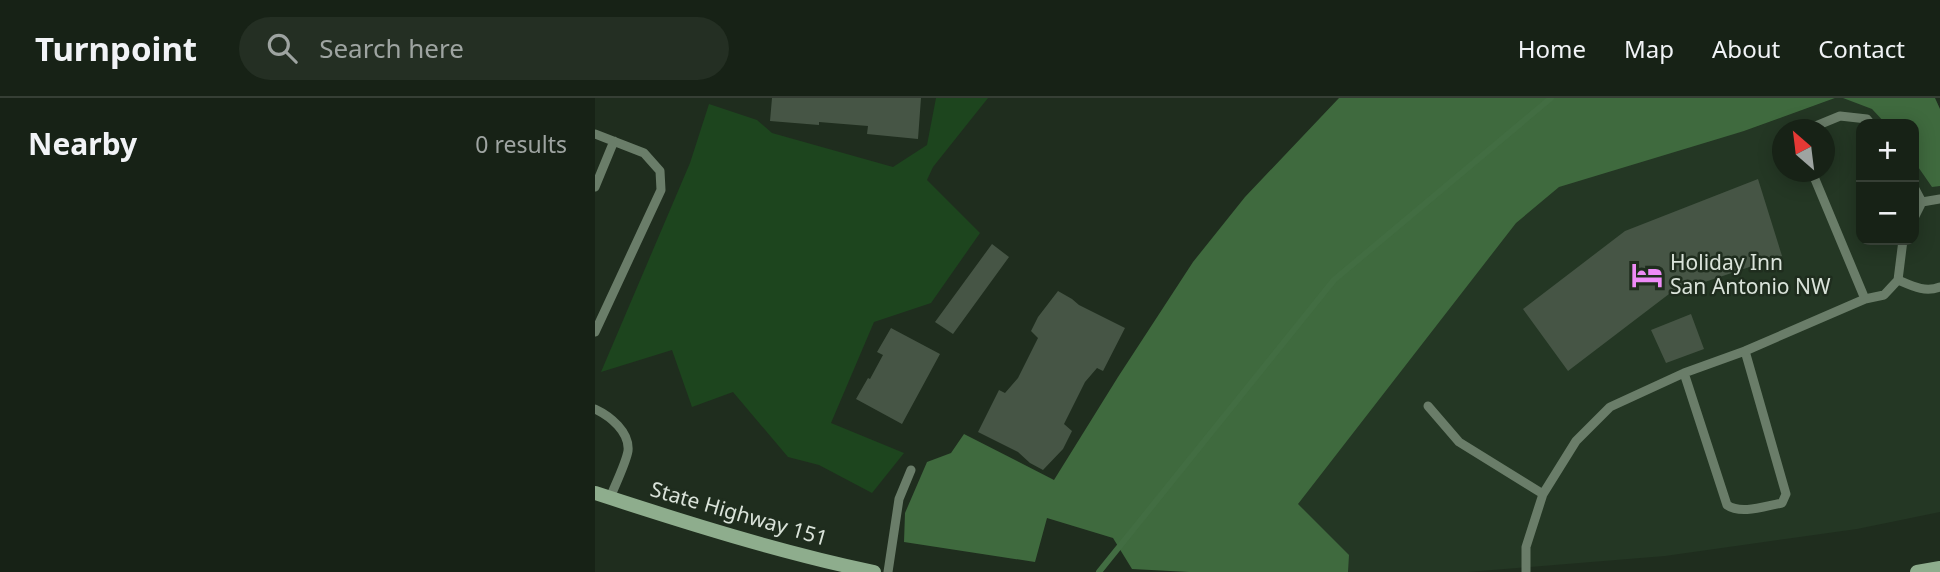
<!DOCTYPE html>
<html lang="en">
<head>
<meta charset="utf-8">
<style>
  body { margin:0; font-family:"Noto Sans",sans-serif; background:#242f23; color:#f1f3f6 }
  .controls { position:absolute; right:21px; top:21px; display:grid; overflow:hidden; border-radius:14px; box-shadow:0 4px 18px #0003 }
  .controls button { width:63px; height:63px; display:grid; place-items:center; padding:0; border:0; border-bottom:2px solid #363f35; background:#172216; color:#f1f3f6; font:35px sans-serif }
  .compass { position:absolute; left:1177px; top:21px; width:63px; height:63px; border-radius:50%; background:#172216; box-shadow:0 4px 18px #0003; rotate:332deg }
  .list { margin:0; padding:0; list-style:none }
  h2 { display:flex; justify-content:space-between; align-items:center; height:91px; margin:0; padding:0 28px; font-size:30px }
  h2 small { font-size:23px; font-weight:400; color:#9ea4a1 }
  .icon { flex:none; width:38px; height:38px; fill:none; stroke:currentColor; stroke-width:2; stroke-linecap:round; stroke-linejoin:round }
  .map { position:relative; flex:none; width:1345px; height:474px; overflow:hidden }
  header { display:flex; align-items:center; gap:42px; box-sizing:border-box; height:98px; padding:0 35px; background:#172216; border-bottom:2px solid #363f35 }
  header strong { font-size:33px }
  nav { display:flex; gap:38px; margin-inline-start:auto; font-size:24px }
  .search { width:490px; height:63px; background:#242f23; display:flex; align-items:center; gap:18px; box-sizing:border-box; padding:0 24px; border-radius:38px; color:#9ea4a1; font-size:26px }
  main { display:flex }
  aside { flex:1; background:#172216 }
  .map>svg:first-child { display:block }
  .built { fill:#243724; fill-rule:evenodd }
  .green { fill:#1d451e }
  .forest { fill:#3f6a3e }
  .lines { fill:none; stroke-linecap:round; stroke-linejoin:round }
  .stream { stroke:#426d42; stroke-width:6 }
  .building { fill:#465545 }
  .lane { stroke:#6a7d69; stroke-width:9 }
  .secondary { stroke:#8ead8d; stroke-width:14 }
  .labels { text-anchor:middle; stroke-width:5; stroke-linejoin:round; paint-order:stroke }
  .poi-label { font-size:21px; fill:#dae3da; stroke:#1f2d1e; text-anchor:start }
  .street-label { font-size:21px; fill:#dae3da; stroke:#1f2d1e }
</style>
</head>
<body>
<header>
<strong>Turnpoint</strong>
<div class="search"><svg class="icon" aria-label="search" viewBox="0 0 24 24"><circle cx="10" cy="10" r="6"/><path d="M15 15l6 6"/></svg>Search here</div>
<nav><a>Home</a><a>Map</a><a>About</a><a>Contact</a></nav>
</header>
<main>
<aside>
<h2>Nearby<small>0 results</small></h2>
<ul class="list">
</ul>
</aside>
<div class="map">
<svg width="1345" height="474" viewBox="0 0 1345 474">
  <rect width="100%" height="100%" fill="#1f2d1e"/>
  <path class="built" d="M1240 0H1340L1345 11V414L1262 431 1070 458 873 474H646L937 76 1149 33ZM1266 26H1319V142H1266ZM1188 32H1230V74H1188Z"/>
  <path class="green" d="M341 0H393L338 69 332 82 385 135 336 205 279 224 236 325 309 355 277 395 224 367 193 359 138 294 97 309 77 252 6 274 95 65 114 6 162 22 177 35 298 69 332 47Z"/>
  <path class="forest" d="M744 0H1240L1149 33 964 89 921 125 703 406 754 457 753 474H594L537 471 518 440 452 420 440 464 309 444 310 415 332 364 356 355 369 336 459 382 523 279 598 164 650 99Z
    M1248 0H1340L1345 11V88L1337 89 1319 63V26H1291L1277 11Z"/>
  <g class="lines">
    <path class="stream" d="M504 474 739 182 956 0"/>
  </g>
  <path class="building" d="M177 0H326L323 41 272 36 273 28 224 24V27L175 23Z
    M1163 81 1187 158 1074 196 973 273 928 211 1030 133Z
    M397 146 414 159 358 236 340 224Z
    M463 193 477 201 484 207 530 230 508 273 502 270 490 284 469 326 477 333 468 351 448 372 435 365 423 354 383 334 404 292 410 295 423 280 443 240 436 233 443 219Z
    M1096 216 1109 251 1071 265 1056 232Z
    M296 230 345 256 307 326 261 301 273 280 275 281 288 257 282 254Z"/>
  <g class="lines">
    <path class="lane" d="M1211 32 1245 18 1272 21 1276 26
      M0 36 49 55 65 73 66 92 0 234
      M0 89 19 43
      M1319 89 1327 104 1345 101
      M1319 120 1327 104
      M1303 182C1317 188 1330 195 1345 189
      M1270 201 1289 197 1303 182 1308 142
      M1089 275 1132 407C1146 417 1170 408 1187 405L1191 396 1150 253
      M833 308 864 344 948 396
      M0 311C15 318 35 334 33 353 31 365 20 387 15 400
      M293 474 304 401 316 372
      M931 474V449L948 396 981 343 1015 309 1089 275 1150 253 1270 201 1217 74"/>
    <path class="secondary" d="M0 395C92 425 184 454 279 474
      M1322 474 1345 470"/>
  </g>
  <defs>
    <symbol id="hotel-bare" viewBox="-9 -9 18 18"><path d="M-6-4.5h1.5V1H6V5H4.5V3h-9V5H-6ZM-4 0a1.8 1.8 0 1 1 3.6 0ZM.5 0V-2.5h3Q6-2.5 6 0Z" fill="#ee8bf7" stroke="#1f2d1e" stroke-width="2.5" paint-order="stroke"/></symbol>
  </defs>
  <g fill-rule="evenodd">
    <use href="#hotel-bare" x="1030" y="155" width="44" height="44"/>
  </g>
  <g class="labels">
    <g class="poi-label">
      <text x="1075" y="172">Holiday Inn<tspan x="1075" dy="24">San Antonio NW</tspan></text>
    </g>
    <g class="street-label">
      <text transform="translate(144 416) rotate(16)" y="7">State Highway 151</text>
    </g>
  </g>
</svg>
<div class="controls">
<button>+</button>
<button>−</button>
</div>
<svg class="compass" viewBox="-18 -18 36 36"><path d="M0-13l5 13h-10z" fill="#e53935"/><path d="M0 13l5-13h-10z" fill="#9ea4a1"/></svg>
</div>
</main>
</body>
</html>
